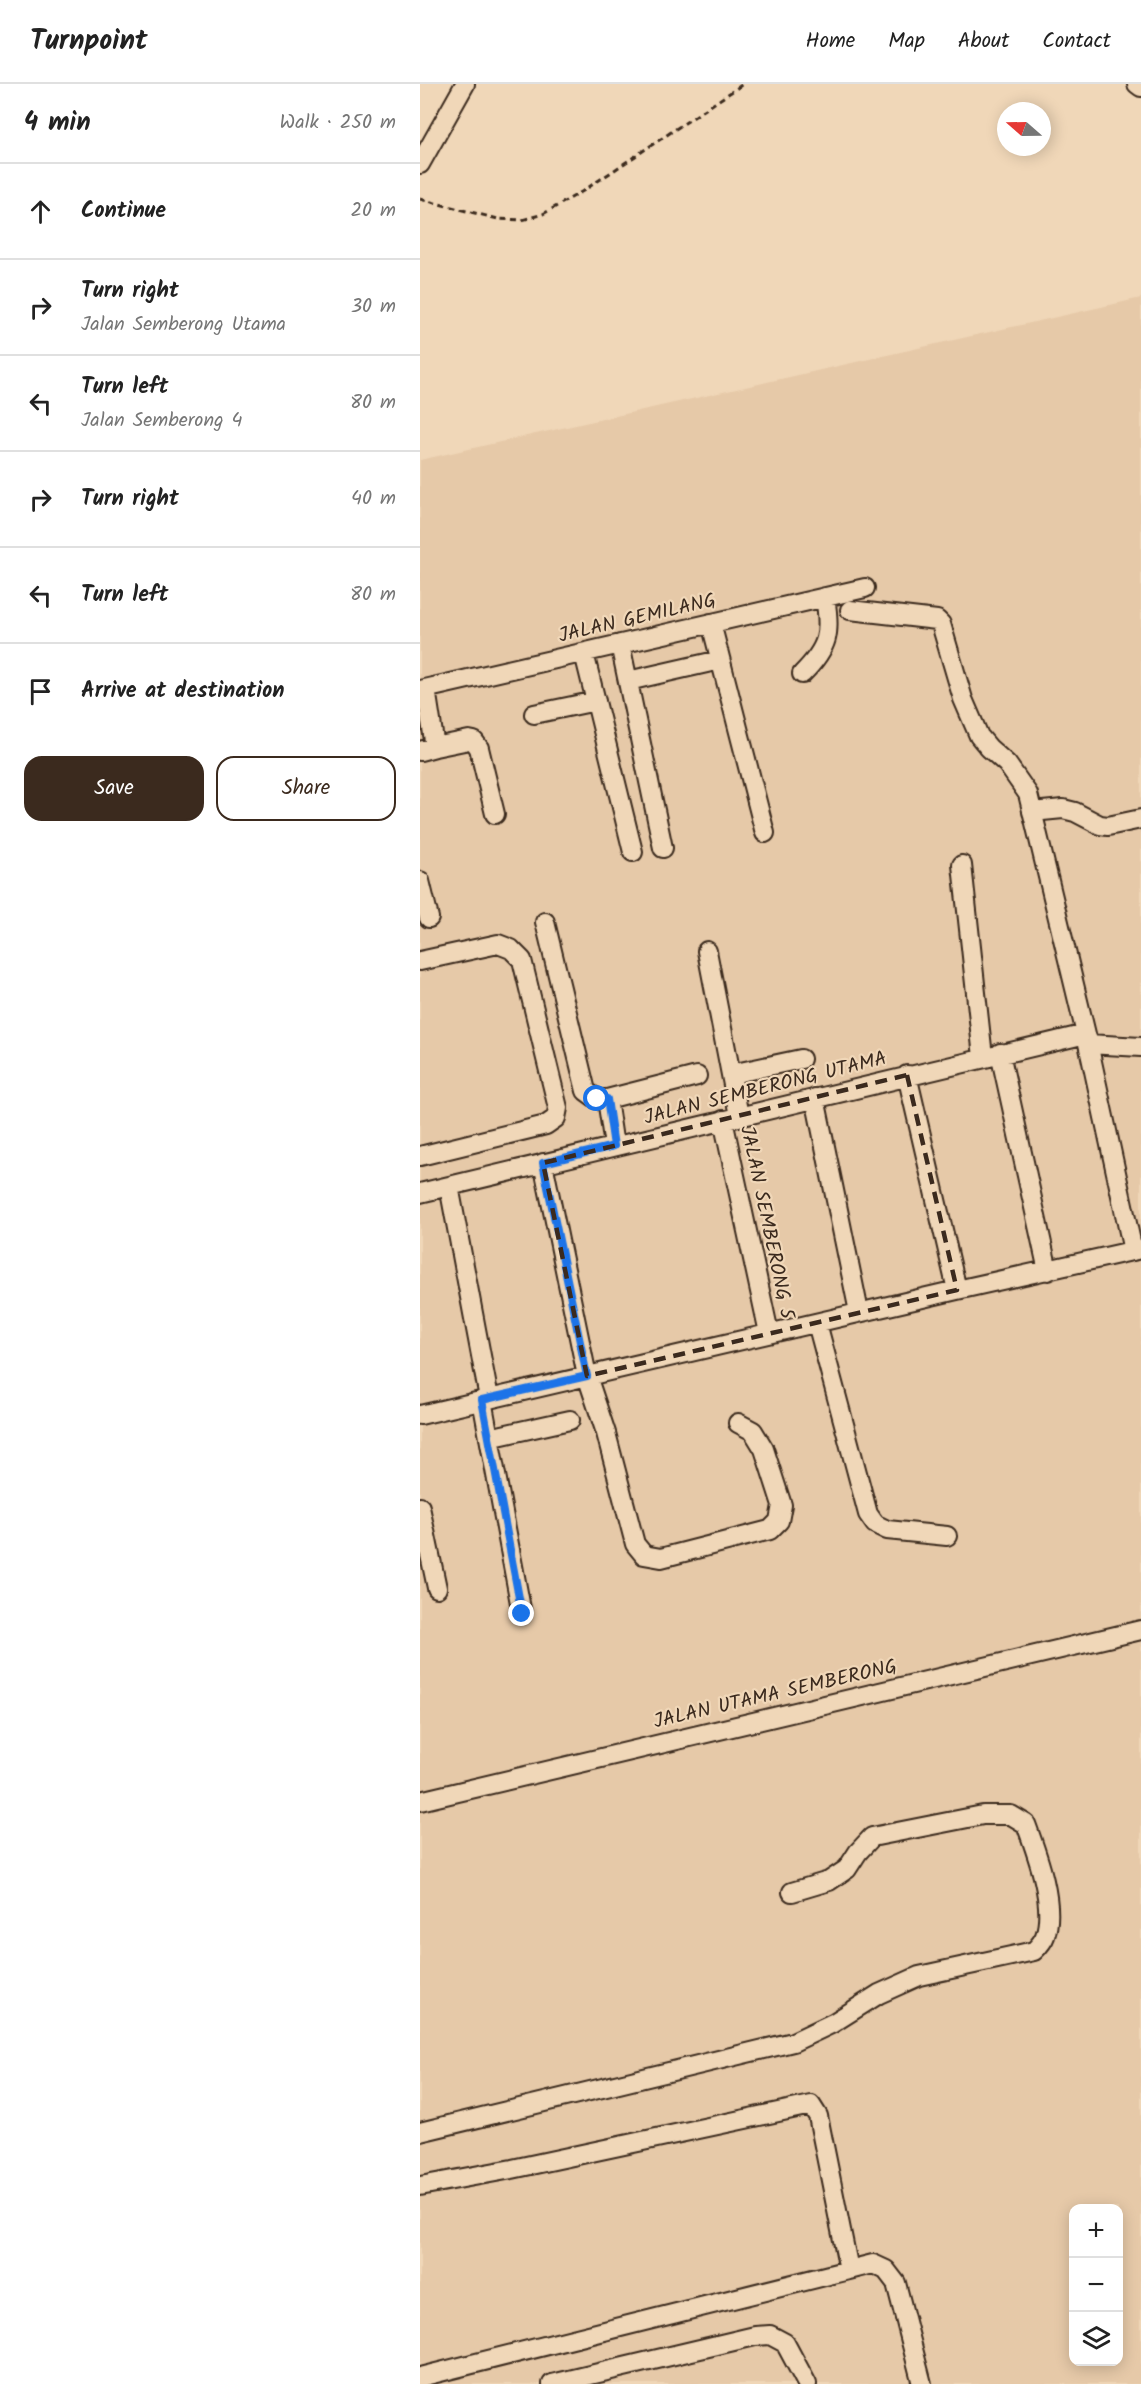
<!DOCTYPE html>
<html lang="en">
<head>
<meta charset="utf-8">
<style>
  body { margin:0; font-family:Kalam,sans-serif; background:#f6f6f6; color:#222 }
  .controls { position:absolute; right:18px; bottom:18px; display:grid; overflow:hidden; border-radius:12px; box-shadow:0 3px 15px #0003 }
  .controls button { width:54px; height:54px; display:grid; place-items:center; padding:0; border:0; border-bottom:2px solid #e0e0e0; background:#fff; color:#222; font:30px sans-serif }
  .compass { position:absolute; left:577px; top:18px; width:54px; height:54px; border-radius:50%; background:#fff; box-shadow:0 3px 15px #0003; rotate:290deg }
  .stop { position:absolute; width:18px; height:18px; margin:-14px; border:4px solid #1a73e8; border-radius:50%; background:#fff }
  .stop.end { background:#1a73e8; border-color:#fff; box-shadow:0 2px 6px #0008 }
  .list { margin:0; padding:0; list-style:none }
  h2 { display:flex; justify-content:space-between; align-items:center; height:78px; margin:0; padding:0 24px; font-size:26px }
  h2 small { font-size:20px; font-weight:400; color:#767676 }
  .list li { display:grid; grid-template-columns:39px 1fr auto; gap:18px; align-items:center; box-sizing:border-box; height:96px; padding:0 24px; border-top:2px solid #e0e0e0 }
  .list b { display:block; font-size:22px; white-space:nowrap }
  .list p { margin:0; font-size:20px; white-space:nowrap; color:#767676 }
  .list em { font-size:20px; font-style:normal; color:#767676 }
  .actions { display:flex; gap:12px; padding:18px 24px }
  .actions a { flex:1; padding:14px 0; border:2px solid #3b2a1e; border-radius:18px; text-align:center; font-size:21px; color:#3b2a1e }
  .actions .main { background:#3b2a1e; color:#fff }
  .icon { flex:none; width:33px; height:33px; fill:none; stroke:currentColor; stroke-width:2; stroke-linecap:round; stroke-linejoin:round }
  .map { position:relative; flex:none; width:721px; height:2300px; overflow:hidden }
  header { display:flex; align-items:center; gap:36px; box-sizing:border-box; height:84px; padding:0 30px; background:#fff; border-bottom:2px solid #e0e0e0 }
  header strong { font-size:28px }
  nav { display:flex; gap:33px; margin-inline-start:auto; font-size:21px }
  main { display:flex }
  aside { flex:1; background:#fff }
  .map>svg:first-child { display:block }
  .built { fill:#e6c9a8; fill-rule:evenodd }
  .lines { fill:none; stroke-linecap:round; stroke-linejoin:round }
  .minor-casing { stroke:#3b2a1e; stroke-width:22 }
  .path { stroke:#3b2a1e; stroke-width:3; stroke-dasharray:6 4.5; stroke-linecap:butt }
  .minor { stroke:#f0d7b8; stroke-width:18 }
  .route { stroke:#1a73e8; stroke-width:8 }
  .marked { fill:none; stroke:#3b2a1e; stroke-width:4.5; stroke-dasharray:12 8; stroke-linejoin:round }
  .labels { text-anchor:middle; stroke-width:4.5; stroke-linejoin:round; paint-order:stroke }
  .street-label { font-size:20px; fill:#3b2a1e; stroke:#f0d7b8 }
</style>
</head>
<body>
<header>
<strong>Turnpoint</strong>
<nav><a>Home</a><a>Map</a><a>About</a><a>Contact</a></nav>
</header>
<main>
<aside>
<h2>4 min<small>Walk · 250 m</small></h2>
<ul class="list">
<li><svg class="icon" aria-label="ahead" viewBox="0 0 24 24"><path d="M12 20V5M6 11l6-6 6 6"/></svg><div><b>Continue</b></div><em>20 m</em></li>
<li><svg class="icon" aria-label="right" viewBox="0 0 24 24"><path d="M7 20v-9h11M14 6l5 5-5 5"/></svg><div><b>Turn right</b><p>Jalan Semberong Utama</p></div><em>30 m</em></li>
<li><svg class="icon" aria-label="left" viewBox="0 0 24 24"><path d="M17 20v-9H6M10 6l-5 5 5 5"/></svg><div><b>Turn left</b><p>Jalan Semberong 4</p></div><em>80 m</em></li>
<li><svg class="icon" aria-label="right" viewBox="0 0 24 24"><path d="M7 20v-9h11M14 6l5 5-5 5"/></svg><div><b>Turn right</b></div><em>40 m</em></li>
<li><svg class="icon" aria-label="left" viewBox="0 0 24 24"><path d="M17 20v-9H6M10 6l-5 5 5 5"/></svg><div><b>Turn left</b></div><em>80 m</em></li>
<li><svg class="icon" aria-label="arrive" viewBox="0 0 24 24"><path d="M6 21V4h12l-3 4 3 4H6"/></svg><div><b>Arrive at destination</b></div></li>
</ul>
<div class="actions"><a class="main">Save</a><a>Share</a></div>
</aside>
<div class="map">
<svg width="721" height="2300" viewBox="0 0 721 2300">
  <rect width="100%" height="100%" fill="#f0d7b8"/>
  <filter id="ink" filterUnits="userSpaceOnUse"><feTurbulence type="fractalNoise" baseFrequency=".0167" numOctaves="2"/><feDisplacementMap in="SourceGraphic" scale="12" xChannelSelector="R" yChannelSelector="G"/><feConvolveMatrix kernelMatrix="1 2 1 2 8 2 1 2 1" color-interpolation-filters="sRGB"/></filter>
  <g filter="url(#ink)">
    <path class="built" d="M721 214V2300H0V376ZM654 2124H698V2278H654Z"/>
    <g class="lines">
      <defs>
        <path id="minor" d="M717 0 721 3
          M0 80 45 0
          M430 526 517 536 521 540 543 615 559 652 569 664 587 680 608 710 666 950 713 1167
          M291 539 345 749
          M200 560 243 764
          M164 569 213 768
          M382 590C409 563 411 549 405 513
          M208 597 300 576
          M0 606 445 504
          M114 630 176 617
          M15 663 49 656 54 657 59 664 75 730
          M0 667 15 663 6 605
          M612 728 643 725 655 728 680 741 688 742 721 735
          M542 781 563 973
          M0 797 9 834
          M125 838 166 1007 177 1015H187
          M287 867 319 1032
          M0 877 78 860 91 865 102 876 138 1024 136 1034 126 1041 0 1072
          M668 960 721 963
          M580 969 628 1187
          M311 990 381 975
          M487 991 537 1206
          M395 1014 439 1228
          M303 1036 349 1249
          M194 1062 187 1015 277 992
          M123 1079 167 1292 186 1349 215 1460 224 1471 241 1474 350 1446 359 1437 362 1421 344 1365 333 1347 318 1339
          M29 1102 69 1314
          M0 1109 666 950
          M397 1239 448 1430 455 1440 467 1446 527 1452
          M62 1316 102 1530
          M0 1331 537 1206 721 1165
          M69 1354 150 1336
          M0 1423 17 1504
          M0 1717 721 1546
          M0 2048 373 1958 413 1939 459 1910 499 1892 614 1867C618 1863 623 1858 625 1852 636 1821 617 1770 606 1740L591 1731H563L452 1753 438 1768 427 1785 409 1797 372 1808
          M0 2102 92 2085 391 2021 398 2032 429 2186
          M0 2293 453 2180 466 2186 476 2199 502 2300
          M132 2300 335 2252 350 2251 365 2259 387 2300"/>
      </defs>
      <use href="#minor" class="minor-casing"/>
      <path class="path" d="M0 115 78 135 102 136 123 130 163 107 323 0"/>
      <use href="#minor" class="minor"/>
    </g>
  </g>
  <g class="lines" filter="url(#ink)">
    <path class="route" d="M102 1530 62 1316 167 1292 123 1079 194 1062 187 1015H177"/>
  </g>
  <path class="marked" d="M487 991 537 1206 167 1292 123 1079Z"/>
  <g class="labels">
    <g class="street-label">
      <text transform="translate(217 533) rotate(-13)" y="7">JALAN GEMILANG</text>
      <text transform="translate(345 1003) rotate(-14)" y="7">JALAN SEMBERONG UTAMA</text>
      <text transform="translate(348 1138) rotate(78)" y="7">JALAN SEMBERONG 5</text>
      <text transform="translate(355 1609) rotate(-13)" y="7">JALAN UTAMA SEMBERONG</text>
    </g>
  </g>
</svg>
<div class="controls">
<button>+</button>
<button>−</button>
<button><svg class="icon" aria-label="layers" viewBox="0 0 24 24"><path d="M12 4l9 5-9 5-9-5zM3 14l9 5 9-5"/></svg></button>
</div>
<svg class="compass" viewBox="-18 -18 36 36"><path d="M0-13l5 13h-10z" fill="#e53935"/><path d="M0 13l5-13h-10z" fill="#767676"/></svg>
<div class="stop" style="left:177px;top:1015px"></div>
<div class="stop end" style="left:102px;top:1530px"></div>
</div>
</main>
</body>
</html>
